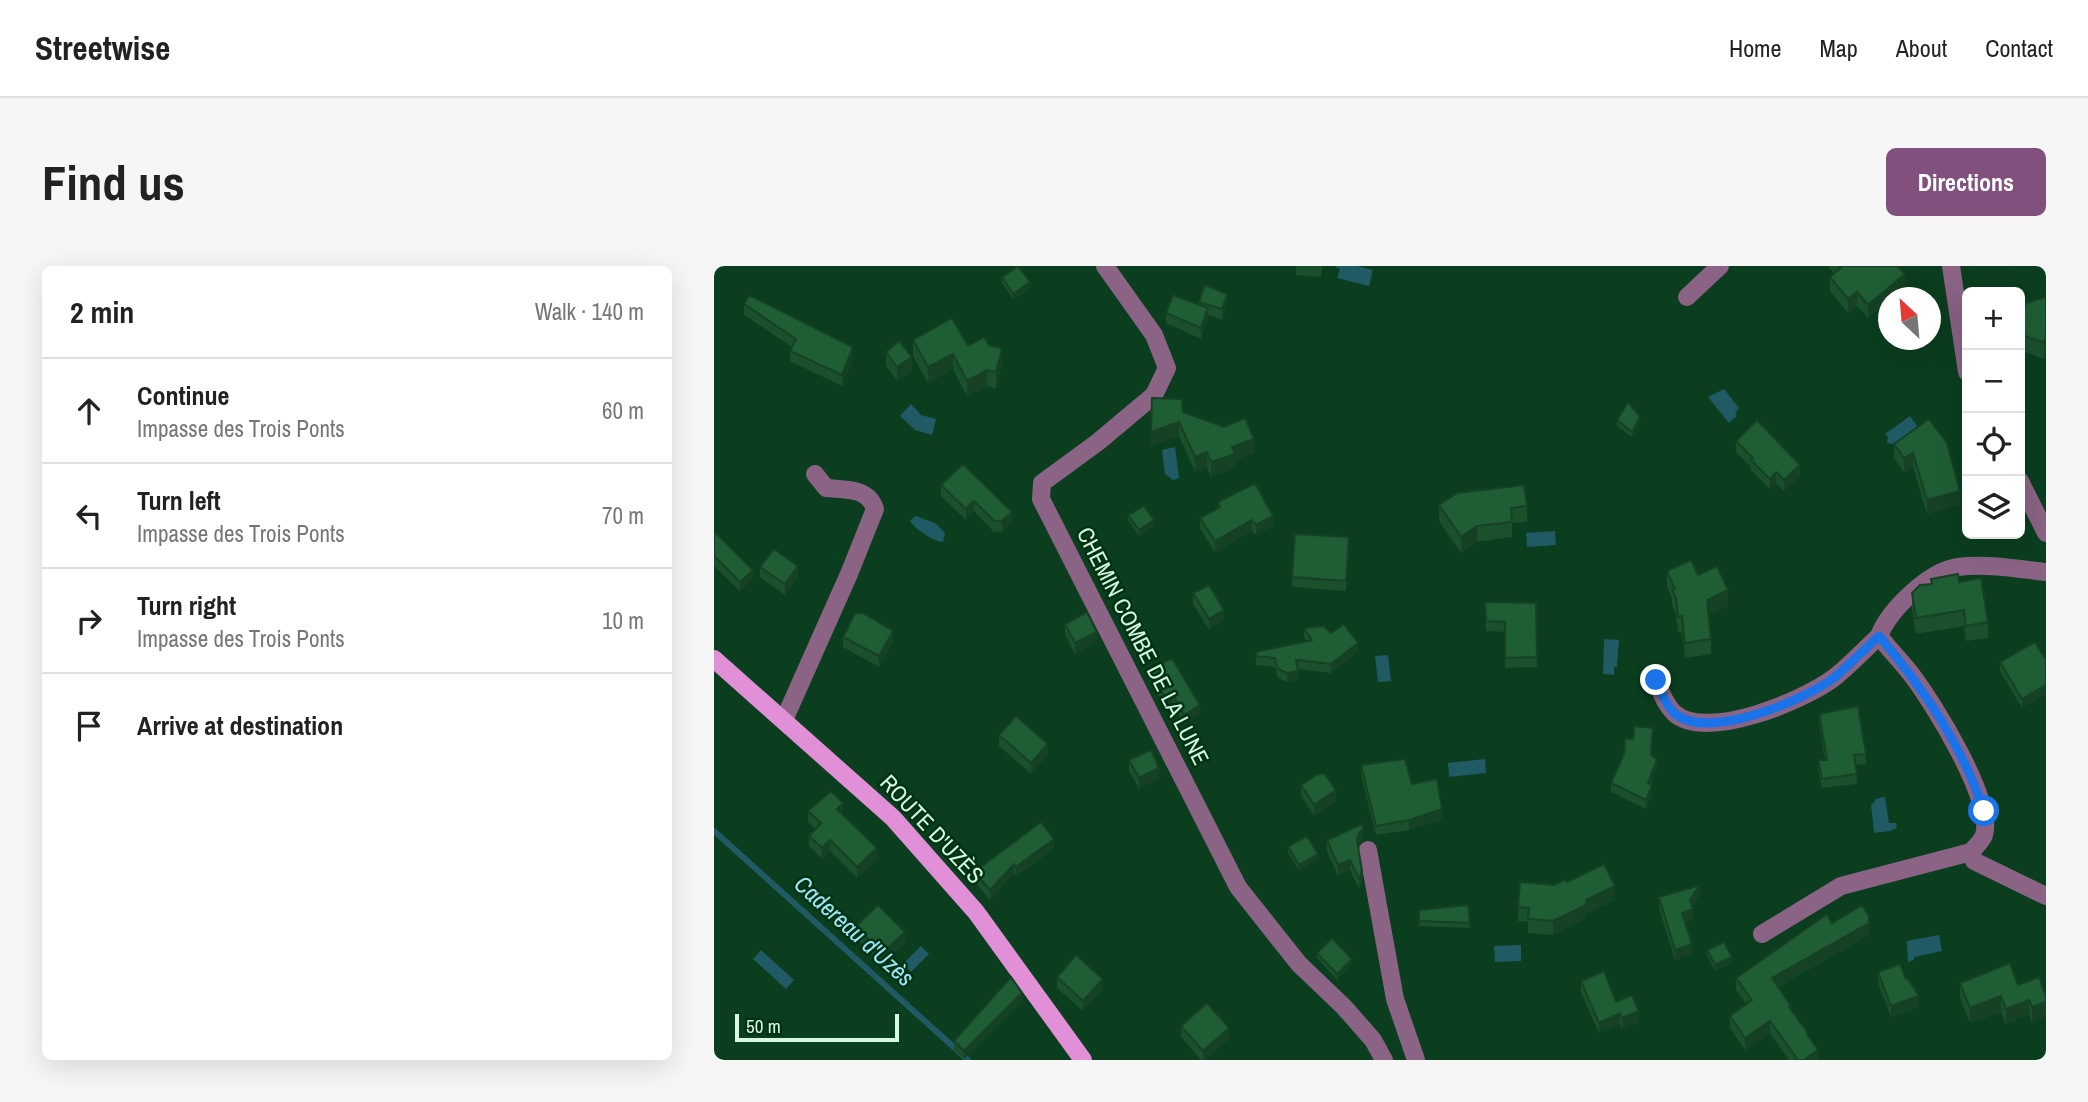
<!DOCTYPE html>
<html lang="en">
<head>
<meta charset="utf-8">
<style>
  body { margin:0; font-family:"Archivo Narrow",sans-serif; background:#f6f6f6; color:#222 }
  .controls { position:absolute; right:21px; top:21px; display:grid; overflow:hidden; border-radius:10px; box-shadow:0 7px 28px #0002 }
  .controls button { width:63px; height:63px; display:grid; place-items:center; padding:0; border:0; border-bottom:2px solid #e0e0e0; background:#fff; color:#222; font:35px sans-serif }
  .compass { position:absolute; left:1164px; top:21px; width:63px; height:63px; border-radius:50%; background:#fff; box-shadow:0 7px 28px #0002; rotate:334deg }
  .scale { position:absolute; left:21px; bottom:18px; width:164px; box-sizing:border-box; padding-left:7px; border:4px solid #d7f8de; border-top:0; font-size:19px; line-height:24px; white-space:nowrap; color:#d7f8de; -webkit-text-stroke:5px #003314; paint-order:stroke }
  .stop { position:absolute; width:21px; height:21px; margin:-16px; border:5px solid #1a73e8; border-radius:50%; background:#fff }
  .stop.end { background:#1a73e8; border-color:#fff; box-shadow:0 2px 7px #0008 }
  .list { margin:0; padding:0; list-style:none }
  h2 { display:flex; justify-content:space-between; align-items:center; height:91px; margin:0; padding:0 28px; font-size:30px }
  h2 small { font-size:23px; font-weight:400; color:#767676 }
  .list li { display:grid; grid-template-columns:46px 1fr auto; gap:21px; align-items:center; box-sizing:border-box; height:105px; padding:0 28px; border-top:2px solid #e0e0e0 }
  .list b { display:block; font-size:26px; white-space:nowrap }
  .list p { margin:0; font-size:23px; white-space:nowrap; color:#767676 }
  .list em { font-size:23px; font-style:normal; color:#767676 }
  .icon { flex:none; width:38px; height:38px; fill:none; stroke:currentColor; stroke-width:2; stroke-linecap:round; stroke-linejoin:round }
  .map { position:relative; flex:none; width:1332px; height:794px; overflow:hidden; border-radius:10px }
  header { display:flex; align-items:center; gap:42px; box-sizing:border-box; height:98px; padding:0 35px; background:#fff; border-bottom:2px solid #e0e0e0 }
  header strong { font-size:33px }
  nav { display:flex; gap:38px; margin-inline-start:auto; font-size:24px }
  .intro { display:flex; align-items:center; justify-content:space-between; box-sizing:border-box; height:168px; padding:0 42px }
  h1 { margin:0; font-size:49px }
  .button { padding:18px 32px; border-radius:10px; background:#82507c; color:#fff; font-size:24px; font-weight:700 }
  main { display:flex; gap:42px; padding:0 42px }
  aside { flex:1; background:#fff; border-radius:10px; box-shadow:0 7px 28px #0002 }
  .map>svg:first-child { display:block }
  .water { fill:#1f5a65 }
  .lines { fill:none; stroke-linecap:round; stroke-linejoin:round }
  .stream { stroke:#1f5a65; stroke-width:6 }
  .minor { stroke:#8a6385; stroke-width:18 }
  .major { stroke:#e190d7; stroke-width:18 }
  .wall { fill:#1b502d }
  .shaded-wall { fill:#164124 }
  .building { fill:#1f5d34; stroke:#164124; stroke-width:2 }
  .route { stroke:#1a73e8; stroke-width:9 }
  .labels { text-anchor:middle; stroke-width:5; stroke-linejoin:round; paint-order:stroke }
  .street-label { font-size:23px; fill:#d7f8de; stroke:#003314 }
  .water-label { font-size:24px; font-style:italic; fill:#9ee6f5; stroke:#003314 }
</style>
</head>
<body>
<header>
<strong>Streetwise</strong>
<nav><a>Home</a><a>Map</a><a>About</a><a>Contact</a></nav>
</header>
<div class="intro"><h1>Find us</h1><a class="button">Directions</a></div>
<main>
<aside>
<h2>2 min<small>Walk · 140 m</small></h2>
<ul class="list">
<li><svg class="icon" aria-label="ahead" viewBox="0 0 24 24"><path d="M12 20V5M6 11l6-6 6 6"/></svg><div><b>Continue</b><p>Impasse des Trois Ponts</p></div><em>60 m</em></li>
<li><svg class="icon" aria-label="left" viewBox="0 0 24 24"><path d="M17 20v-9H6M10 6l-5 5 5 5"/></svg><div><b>Turn left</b><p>Impasse des Trois Ponts</p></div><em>70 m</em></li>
<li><svg class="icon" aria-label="right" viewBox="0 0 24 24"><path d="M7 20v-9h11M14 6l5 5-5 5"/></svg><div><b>Turn right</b><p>Impasse des Trois Ponts</p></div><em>10 m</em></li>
<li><svg class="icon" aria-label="arrive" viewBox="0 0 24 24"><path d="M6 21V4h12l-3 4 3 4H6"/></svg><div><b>Arrive at destination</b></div></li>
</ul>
</aside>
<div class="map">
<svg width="1332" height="794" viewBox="0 0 1332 794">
  <rect width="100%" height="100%" fill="#0a3e1e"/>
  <path class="water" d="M643 0 659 4 655 20 623 12 626 3 620 0Z
    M1010 123 1025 142 1021 148 1023 150 1015 157 994 131Z
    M197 138 207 149 222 153 218 169 201 164 186 150Z
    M1196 150 1206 164 1181 181 1179 178 1173 177 1174 171 1171 168Z
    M461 181 465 212 459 214 451 208 448 184Z
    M203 250C217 257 222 254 231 268L229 276C219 275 202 264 196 255L200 251Z
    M841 265 842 279 813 281 812 267Z
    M890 373 905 374 903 401H900V409L889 408Z
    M674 389 677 415 664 416 661 390Z
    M771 493 772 507 735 511 734 497Z
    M1171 531 1175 557H1182L1183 562 1176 565 1160 567 1157 538 1160 537 1161 533Z
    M1225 669 1228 685 1200 691V694L1194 696 1193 675Z
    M807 679V695L781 696 780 680Z
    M207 680 215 688 197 706 189 698Z
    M47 684 80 714 72 723 39 693Z"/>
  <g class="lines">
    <path class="stream" d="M0 565 254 794"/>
    <path class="minor" d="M391 0 440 69 453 102 440 129 384 176 328 217 327 233 524 621 585 698 630 741 659 774 670 794
      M1237 0 1253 106
      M973 31 1006 0
      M1306 215 1332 267
      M1165 370C1175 344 1215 305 1244 301 1271 297 1305 303 1332 306
      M942 414C946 425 951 438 960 447 993 476 1091 434 1121 411 1136 399 1150 384 1165 370 1175 383 1187 395 1197 408 1218 435 1281 536 1270 569 1268 575 1261 581 1257 586L1260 595 1332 630
      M70 454 135 308 161 243C154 221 131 224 112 222L101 208
      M654 584 681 733 702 794
      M1048 668 1127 620 1257 586"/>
    <path class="major" d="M0 393 179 552 262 646 369 794"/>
  </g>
  <path class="wall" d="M582 0H608L607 11 582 9Z
    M1114 0H1183L1191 22 1154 52 1143 40 1134 47 1116 25V11L1120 8Z
    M288 11 316 22 299 33 288 17Z
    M1332 31 1330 93 1306 84V53Z
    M485 36 513 39 508 54 494 49V53L487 73 452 57V47L485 39Z
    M30 38 139 92 128 120 76 95V85L78 81 30 49Z
    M199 74 254 80 275 79 288 98 282 122 273 120 253 131 239 103 214 117 199 90Z
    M172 86 198 105 183 115 172 100Z
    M469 146 540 187 521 194V202L497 211 493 201 481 205 465 170 437 180Z
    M903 154 926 156 918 171 903 160Z
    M1022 175 1086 210 1070 225 1062 217 1056 223 1037 204V201L1022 186Z
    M1233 177 1246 239 1213 248 1199 201 1190 206 1180 192V178Z
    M249 198 298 257 288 266H280L260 245 252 254 227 230V219Z
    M504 236 559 260 542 269 538 265 501 286 486 263V252L504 242Z
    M725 239 813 240V256L798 257V271L763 276 747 287 725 255Z
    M414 249 440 260 425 270 414 254Z
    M0 265 39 313 26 325 0 300Z
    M635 282 632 325 578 321V311Z
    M46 301 84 311 71 329 46 311Z
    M953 305 1014 340 995 349 997 373V388L971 392 968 366H964L962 348 958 339V333L953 321Z
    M1217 313 1245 316 1274 356V372L1252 375 1250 360 1202 368 1198 343V327L1217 318Z
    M479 327 510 354 495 364 479 338Z
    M771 336 822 337 823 401 791 402V366L772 365Z
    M351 358 383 376 361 388 351 368Z
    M590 362 617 367 644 386 617 407 583 403 584 414 573 416 564 412 561 401 542 399V386L593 375 590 371Z
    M129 371 179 376 165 401 129 381Z
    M1321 376 1308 442 1286 405V396Z
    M435 405 486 448 470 458 459 438 452 442 435 414Z
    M1105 448 1152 488V498L1142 499 1143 518 1108 522 1104 504V494H1111L1105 458Z
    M285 469 334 489 317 508 285 480Z
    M939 471 938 490 943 502 937 519 938 528 932 543 897 526V517L919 473Z
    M415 494 445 512 425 523 415 505Z
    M647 499 728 553 695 564 662 569 647 509Z
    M587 519 622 535 600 550 587 529Z
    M94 545 129 548 163 593 143 612 116 585 108 593 95 580V570L101 563 94 556Z
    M613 574H649L644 580 648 615 645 623 636 604 624 610 613 585Z
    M574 581 604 593 585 604 574 587Z
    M340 583 302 610 300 607 276 634 260 615V606Z
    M853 616 901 634 872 648V653L839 669 814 667V656L804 655V641L840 619Z
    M986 629 978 641 979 654 971 656 978 688 961 694 945 642V631Z
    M705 644 756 657V662L705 660Z
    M1118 657 1155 669 1064 721 1094 770 1104 794H1075L1056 767 1031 784 1016 762V750L1032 738 1022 724V712Z
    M142 660 191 677 167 698 142 671Z
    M993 684 1018 697 1001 705 993 689Z
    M603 687 638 698 623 714 603 692Z
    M1164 706 1192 713 1205 741 1177 751 1164 717Z
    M343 711 389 723 369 745 343 722Z
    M1325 711 1318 757 1315 749 1292 758 1287 746 1256 757 1246 732V717L1304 719Z
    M867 715 902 736 925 756 908 763 906 758 885 767 867 726Z
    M308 735 250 793 240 784V775Z
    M467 760 515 773 491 794H487L467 771Z"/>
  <path class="shaded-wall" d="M1191 8V22L1179 32H1174V35L1154 52V39Z
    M316 16V22L299 33V28Z
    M1143 26V40L1134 47V33Z
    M513 28V39L508 54V43Z
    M494 42V53L487 73V62Z
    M1332 72V88L1330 93V77Z
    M139 81V92L128 120V109Z
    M288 82V98L282 122V106Z
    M239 88V103L214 117V101Z
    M198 91V105L183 115V101Z
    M273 104V120L253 131V115Z
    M926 151V156L918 171V166Z
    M465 156V170L437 180V166Z
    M540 173V187L521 194V202L497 211V196L518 181Z
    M493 186V201L481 205V191Z
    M1199 187V201L1190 206V192Z
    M1086 199V210L1070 225V214Z
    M1062 206V217L1056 223V213Z
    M1246 225V239L1213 248V234Z
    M260 235V245L252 254V243Z
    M298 246V257L288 266V255Z
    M559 250V260L542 269V259Z
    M440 254V260L425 270V264Z
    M538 254V265L501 286V275Z
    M763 260V276L747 287V271Z
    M84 300V311L71 329V318Z
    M39 304V313L26 325V316Z
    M1014 324V340L993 350V334Z
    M510 344V354L495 364V353Z
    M179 365V376L165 401V390Z
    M383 366V376L361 388V377Z
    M644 377V386L617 407V398Z
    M584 405V414L573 416V407Z
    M1332 419V428L1308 442V433Z
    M459 429V438L452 442V433Z
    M486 439V448L470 458V449Z
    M334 478V489L317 508V497Z
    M943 493V502L934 526V517Z
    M445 502V512L425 523V512Z
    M938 519V528L932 543V534Z
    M622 524V535L600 550V539Z
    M129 537V548L123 554V543Z
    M728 543V553L695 564V554Z
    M649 563V574L644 580V569Z
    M340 573V583L302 610V601Z
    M116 574V585L108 593V582Z
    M163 582V593L143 612V601Z
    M604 588V593L585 604V599Z
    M636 594V604L624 610V599Z
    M300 598V607L276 634V624Z
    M648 605V615L645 623V613Z
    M986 619V629L977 644 979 643V654L968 657V647Z
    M901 620V634L872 648V634Z
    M872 639V653L839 669V655Z
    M1155 657V669L1058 724V712Z
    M191 666V677L167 698V688Z
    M978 678V688L961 694V684Z
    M1018 691V697L1001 705V699Z
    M638 693V698L623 714V708Z
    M389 713V723L369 745V735Z
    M308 727V735L250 793V785Z
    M1205 730V741L1177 751V740Z
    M1287 730V746L1256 757V742Z
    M1315 734V749L1292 758V743Z
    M1332 736V751L1318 757V741Z
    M925 745V756L908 763V752Z
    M906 747V758L885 767V757Z
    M1056 755V767L1031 784V772Z
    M515 762V773L491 794H489V785Z
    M1104 784V794H1090Z"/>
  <path class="building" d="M304 0 316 16 299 28 288 11Z
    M1125 0H1183L1191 8 1154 39 1143 26 1134 33 1116 11 1127 2Z
    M491 19 513 28 508 43 485 36Z
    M35 29 139 81 128 109 76 85 82 73 30 38Z
    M459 29 494 42 487 62 452 47Z
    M1332 31V72L1330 77 1306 68V53L1312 37Z
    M238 52 254 80 270 71 275 79 288 82 282 106 273 104 253 115 239 88 214 101 199 74Z
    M185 75 198 91 183 101 172 86Z
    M438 132 468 133 469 146 510 161 531 152 540 173 518 181 521 188 497 196 493 186 481 191 465 156 437 166Z
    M914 136 926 151 918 166 903 154Z
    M1215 153 1233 177 1246 225 1213 234 1199 187 1190 192 1180 178Z
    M1043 154 1086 199 1070 214 1062 206 1056 213 1037 194 1039 192 1022 175Z
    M249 198 298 246 288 255H280L260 235 252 243 227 219Z
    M541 217 559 250 542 259 538 254 501 275 486 252 506 241 504 236Z
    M810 219 813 240 797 242 798 256 763 260 747 271 725 239 743 227Z
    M430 240 440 254 425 264 414 249Z
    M0 265 39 304 26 316 0 290Z
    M581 268 635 271 632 315 578 311Z
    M60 283 84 300 71 318 46 301Z
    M977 294 984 309 1003 300 1014 324 993 334 997 373 971 377 968 350 964 351 962 332 958 324 961 323 953 305Z
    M1244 308 1245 316 1267 312 1274 356 1252 360 1250 344 1202 352 1198 327 1206 319 1218 318 1217 313Z
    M495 319 510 344 495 353 479 327Z
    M771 336 822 337 823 391 791 392V356L772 355Z
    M373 346 383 366 361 377 351 358Z
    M141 347H149L179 365 165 390 129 371Z
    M630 358 644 377 617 398 582 394 584 405 573 407 564 403 561 392 542 390V386L598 374 590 362 610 360 617 367Z
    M1321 376 1332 394V419L1308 433 1286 396Z
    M458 392 486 439 470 449 459 429 452 433 435 405Z
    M1144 440 1152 488 1140 489 1143 508 1108 513 1104 494H1113L1105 448Z
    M302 450 334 478 317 497 285 469Z
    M920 460 939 462 937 489 943 493 934 517 938 519 932 534 897 517 910 488 911 473H919Z
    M437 484 445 502 425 512 415 494Z
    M691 493 698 518 723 513 728 543 695 554 662 560 647 499Z
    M604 508H611L622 524 600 539 587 519Z
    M117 525 129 537 123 543 163 582 143 601 116 574 108 582 95 570 107 557 94 545Z
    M327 556 340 573 302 601 300 598 276 624 260 606Z
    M648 558 649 563 644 569 643 575 648 605 645 613 636 594 624 599 613 574Z
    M593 570 604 588 585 599 574 581Z
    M890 598 901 620 872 634V639L839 655 814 653 815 642 804 641 806 616 840 619 852 613 853 616Z
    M986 619 976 634 979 643 968 647 978 678 961 684 945 631Z
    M164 639 191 666 167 688 142 660Z
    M754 639 756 657 705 655V644Z
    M1148 639 1155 650V657L1058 712 1077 740 1075 741 1094 767 1093 768 1104 784 1090 794H1084L1056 755 1031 772 1016 750 1038 734 1022 712 1113 648 1118 657Z
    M618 672 638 693 623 708 603 687Z
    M1010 676 1018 691 1001 699 993 684Z
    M362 689 389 713 369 735 343 711Z
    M1296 697 1304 719 1325 711 1332 731V736L1318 741 1315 734 1292 743 1287 730 1256 742 1246 717Z
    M1186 698 1192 713H1194L1205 730 1177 740 1164 706Z
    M890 705 902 736 918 729 925 745 908 752 906 747 885 757 867 715Z
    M297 711 308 727 250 785 240 775Z
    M493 737 515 762 489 785 467 760Z"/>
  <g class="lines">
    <path class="route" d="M942 414C946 425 951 438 960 447 993 476 1091 434 1121 411 1136 398 1150 384 1165 370 1210 423 1248 479 1270 545"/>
  </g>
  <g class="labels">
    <g class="street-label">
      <text transform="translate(429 380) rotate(63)" y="8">CHEMIN COMBE DE LA LUNE</text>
      <text transform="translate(218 563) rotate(47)" y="8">ROUTE D'UZÈS</text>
    </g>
    <g class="water-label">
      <text transform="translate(140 665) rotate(42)" y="8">Cadereau d'Uzès</text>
    </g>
  </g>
</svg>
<div class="controls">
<button>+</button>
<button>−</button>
<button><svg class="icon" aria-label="locate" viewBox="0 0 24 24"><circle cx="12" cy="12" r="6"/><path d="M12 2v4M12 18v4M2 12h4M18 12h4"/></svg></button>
<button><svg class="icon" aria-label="layers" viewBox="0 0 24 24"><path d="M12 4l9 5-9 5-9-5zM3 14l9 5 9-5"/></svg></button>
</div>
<svg class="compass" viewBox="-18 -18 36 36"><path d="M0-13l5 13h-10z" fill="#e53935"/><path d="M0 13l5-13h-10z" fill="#767676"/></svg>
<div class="scale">50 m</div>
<div class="stop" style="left:1270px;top:545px"></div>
<div class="stop end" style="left:942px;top:414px"></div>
</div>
</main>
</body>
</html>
